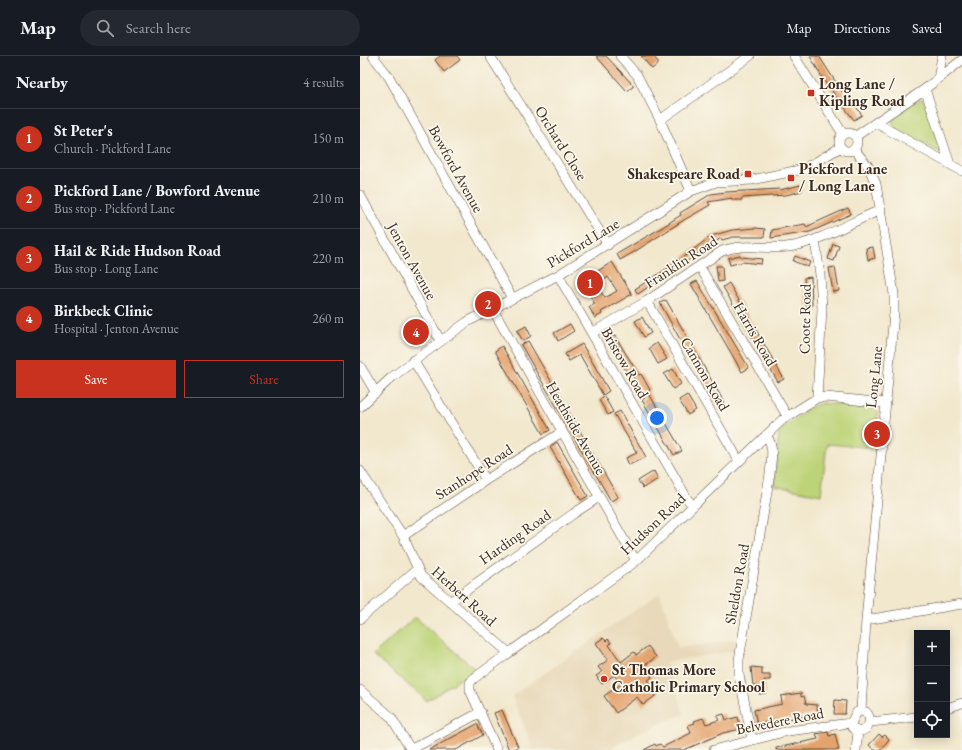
<!DOCTYPE html>
<html lang="en">
<head>
<meta charset="utf-8">
<style>
  body { margin:0; font-family:"EB Garamond",serif; background:#242831; color:#f1f3f6 }
  .controls { position:absolute; right:12px; bottom:12px; display:grid; overflow:hidden; border-radius:0px; box-shadow:0 2px 10px #0003 }
  .controls button { width:36px; height:36px; display:grid; place-items:center; padding:0; border:0; border-bottom:1px solid #363941; background:#171b24; color:#f1f3f6; font:20px sans-serif }
  .you { position:absolute; left:297px; top:362px; width:14px; height:14px; margin:-10px; border:3px solid #fff; border-radius:50%; background:#1a73e8; box-shadow:0 0 0 6px #1a73e833 }
  .badge { display:grid; place-items:center; width:26px; height:26px; border-radius:50%; background:#c8321e; color:#fff; font-size:13px; font-weight:700 }
  .pin { position:absolute; translate:-50% -50%; border:2px solid #fff; box-shadow:0 1px 4px #0006 }
  .list { margin:0; padding:0; list-style:none }
  h2 { display:flex; justify-content:space-between; align-items:center; height:52px; margin:0; padding:0 16px; font-size:17px }
  h2 small { font-size:13px; font-weight:400; color:#9ea1a6 }
  .list li { display:grid; grid-template-columns:26px 1fr auto; gap:12px; align-items:center; box-sizing:border-box; height:60px; padding:0 16px; border-top:1px solid #363941 }
  .list b { display:block; font-size:15px; white-space:nowrap }
  .list p { margin:0; font-size:13px; white-space:nowrap; color:#9ea1a6 }
  .list em { font-size:13px; font-style:normal; color:#9ea1a6 }
  .actions { display:flex; gap:8px; padding:12px 16px }
  .actions a { flex:1; padding:9px 0; border:1px solid #c8321e; border-radius:0px; text-align:center; font-size:14px; color:#c8321e }
  .actions .main { background:#c8321e; color:#fff }
  .icon { flex:none; width:22px; height:22px; fill:none; stroke:currentColor; stroke-width:2; stroke-linecap:round; stroke-linejoin:round }
  .map { position:relative; flex:none; width:602px; height:694px; overflow:hidden }
  header { display:flex; align-items:center; gap:24px; box-sizing:border-box; height:56px; padding:0 20px; background:#171b24; border-bottom:1px solid #363941 }
  header strong { font-size:19px }
  nav { display:flex; gap:22px; margin-inline-start:auto; font-size:14px }
  .search { width:280px; height:36px; background:#242831; display:flex; align-items:center; gap:10px; box-sizing:border-box; padding:0 14px; border-radius:22px; color:#9ea1a6; font-size:15px }
  main { display:flex }
  aside { flex:1; background:#171b24 }
  .map>svg:first-child { display:block }
  .built { fill:#e8d9ba }
  .green { fill:#bdd377; stroke:#7c7e4a }
  .building { fill:#e4a36d; fill-rule:evenodd }
  .lines { fill:none; stroke-linecap:round; stroke-linejoin:round }
  .minor-casing { stroke:#564638; stroke-width:10 }
  .minor { stroke:#fff; stroke-width:9 }
  .poi-dot { fill:#c8321e; stroke:#fbf7ec; stroke-width:1.5 }
  .labels { text-anchor:middle; stroke-width:3.5; stroke-linejoin:round; paint-order:stroke }
  .poi-label { font-size:15px; font-weight:bold; fill:#3b2a1e; stroke:#fbf7ec; text-anchor:start }
  .street-label { font-size:15px; fill:#3b2a1e; stroke:#fbf7ec }
</style>
</head>
<body>
<header>
<strong>Map</strong>
<div class="search"><svg class="icon" aria-label="search" viewBox="0 0 24 24"><circle cx="10" cy="10" r="6"/><path d="M15 15l6 6"/></svg>Search here</div>
<nav><a>Map</a><a>Directions</a><a>Saved</a></nav>
</header>
<main>
<aside>
<h2>Nearby<small>4 results</small></h2>
<ul class="list">
<li><span class="badge">1</span><div><b>St Peter's</b><p>Church · Pickford Lane</p></div><em>150 m</em></li>
<li><span class="badge">2</span><div><b>Pickford Lane / Bowford Avenue</b><p>Bus stop · Pickford Lane</p></div><em>210 m</em></li>
<li><span class="badge">3</span><div><b>Hail &amp; Ride Hudson Road</b><p>Bus stop · Long Lane</p></div><em>220 m</em></li>
<li><span class="badge">4</span><div><b>Birkbeck Clinic</b><p>Hospital · Jenton Avenue</p></div><em>260 m</em></li>
</ul>
<div class="actions"><a class="main">Save</a><a>Share</a></div>
</aside>
<div class="map">
<svg width="602" height="694" viewBox="0 0 602 694">
  <rect width="100%" height="100%" fill="#fbf7ec"/>
  <filter id="ink" filterUnits="userSpaceOnUse"><feTurbulence type="fractalNoise" baseFrequency=".025" numOctaves="2"/><feDisplacementMap in="SourceGraphic" scale="8" xChannelSelector="R" yChannelSelector="G"/><feConvolveMatrix kernelMatrix="1 2 1 2 8 2 1 2 1" color-interpolation-filters="sRGB"/></filter>
  <filter id="wash" filterUnits="userSpaceOnUse"><feTurbulence type="fractalNoise" baseFrequency=".012" numOctaves="4" result="noise"/><feDisplacementMap in="SourceGraphic" scale="16" xChannelSelector="R" yChannelSelector="G"/><feGaussianBlur stdDeviation="0.9" result="paint"/><feColorMatrix in="noise" values="0 0 0 0 0 0 0 0 0 0 0 0 0 0 0 0 0 1.4 0 .05"/><feComposite in="paint" operator="in"/></filter>
  <g filter="url(#wash)">
    <rect width="100%" height="100%" fill="#f2e8ce"/>
    <path class="built" d="M300 537 318 592 376 584 375 595 306 606 324 658 280 676 248 694H174L173 692 163 694 172 690 152 640Z"/>
    <path class="green" d="M559 43H563L581 90 580 94 577 95 533 71V61Z
      M462 347 516 353 518 357 515 392 467 388 461 439 414 430 419 375 449 352Z
      M55 561 115 613 67 645 13 599Z"/>
    <g id="blocks">
      <path class="building" d="M80 0H97L100 4 84 16 75 4Z
        M236 0H246L274 30 267 35Z
        M281 0H293L299 7 292 13Z
        M450 0H459L482 36 484 34 502 59 494 64 463 23Z
        M440 129 442 135 426 139 382 142V144H372V142L348 146 350 149 324 164 274 196 260 204 257 198 301 172 321 159 320 157 351 138 366 136 420 133V134Z
        M488 152 491 158 450 176 411 182 412 174 445 168 446 171Z
        M396 172 405 173 404 181H373L362 184 361 182 278 238 275 233 313 209 351 180 372 174Z
        M473 188 479 190 474 205 468 203Z
        M513 191 515 202 508 204 506 192Z
        M380 199 381 201 402 203 401 208 382 206 370 209 368 202Z
        M435 200 450 206 448 211 433 205Z
        M252 206 272 238 241 256 242 258 235 262 229 251 235 248 229 238H222L216 229 219 228 220 222 218 220 227 214 233 218ZM248 221 257 235 245 242 237 230Z
        M356 210H362L363 225 358 226Z
        M475 211 479 235 473 236 469 212Z
        M451 221 452 249 446 250 444 222Z
        M337 225 389 312 382 316 331 228Z
        M369 227 424 323 418 326 363 231Z
        M306 244 364 346 357 350 300 247Z
        M282 261 291 277 284 281 275 265Z
        M210 268 214 275 198 285 194 277Z
        M166 270 171 280 163 285 157 275Z
        M255 280 279 319 281 318 290 334 288 336 322 395 314 399 282 344 285 342 272 319 269 320 248 284Z
        M168 285 258 441 251 445 161 289Z
        M297 287 307 303 298 308 289 292Z
        M222 288 249 335 243 339 220 299 209 305 205 298Z
        M142 290 190 374 183 378 135 295Z
        M313 313 321 328 313 333 304 318Z
        M327 339 336 354 328 359 319 344Z
        M244 340 253 356 248 359 239 344Z
        M260 355 286 401 269 409 266 402 277 397 254 358Z
        M197 386 228 440 221 444 190 391Z
        M294 415 298 423 283 432 278 425Z
        M243 582 246 585 248 583 251 587 249 589 261 606 274 596 276 599 288 590 296 601 284 610 292 621 288 624 299 637 283 649 277 641 256 657 244 640 261 628 254 619 242 628 236 620 242 616 238 611 248 604 236 587Z
        M391 611 402 612V619H410V624H404L406 637 399 638 398 630H393Z
        M441 637V641L444 640 446 648 457 649 458 658 397 668 394 654 422 648 421 640Z
        M475 644 486 645 485 658H474Z
        M142 654 158 691 151 694H149L134 657Z
        M364 658 366 664 378 661 381 673 363 677 324 694H284L295 688 296 690 300 688 303 691 331 677 328 669 335 667 334 665 343 662 346 668 359 664 357 660Z
        M117 668 123 679 96 694H69Z
        M468 676 469 680 475 678 479 694H416V692L458 683 456 678Z
        M519 678 522 681 525 679 529 683 521 694H514L509 689Z"/>
    </g>
  </g>
  <g filter="url(#ink)">
    <use href="#blocks" fill-opacity="0" stroke="#564638" stroke-width="1"/>
    <g class="lines">
      <defs>
        <path id="minor" d="M13 0 29 21 152 242
          M130 0 248 189
          M260 0 277 19 300 64 331 135
          M434 0 483 78
          M578 23 582 0
          M565 33 590 108
          M300 64 390 0
          M516 67 602 115
          M479 86a9 9 0 1 1 18 0a9 9 0 1 1-18 0Z
          M496 80 565 33 602 4
          M494 93 508 110 516 128 534 238V257L506 564 501 655
          M0 139 80 284
          M455 184 460 219 462 253 457 342
          M340 211 427 360
          M198 219 328 444 333 449
          M287 245 379 405
          M132 252 276 505
          M232 277 287 245 362 195C386 186 410 195 434 190 465 183 492 165 521 154
          M53 304 126 424
          M0 310 16 337
          M0 351 32 321 107 266 198 219 331 135 356 126 392 124 444 113 481 91
          M0 415 43 480 61 520 149 597
          M43 480 126 424 202 376
          M90 546 213 458 239 441
          M0 563 56 514
          M506 564 602 548
          M0 634 31 661 51 694
          M587 652 602 647
          M501 655 506 656C513 664 509 674 498 676L492 671 491 667 497 656Z
          M510 666 557 661
          M392 683 379 619V604L410 418C411 405 415 390 406 379
          M50 694 121 656
          M137 694 110 634V627L113 623 276 505 422 364 457 342 466 341 525 347
          M354 694 428 675 491 667
          M496 694 498 676"/>
      </defs>
      <use href="#minor" class="minor-casing"/>
      <use href="#minor" class="minor"/>
    </g>
  </g>
  <g class="poi-dot">
    <rect x="447" y="33" width="8" height="8" rx="2"/>
    <rect x="384" y="114" width="8" height="8" rx="2"/>
    <rect x="427" y="118" width="8" height="8" rx="2"/>
    <circle cx="244" cy="623" r="4"/>
  </g>
  <g class="labels">
    <g class="poi-label">
      <text x="459" y="33">Long Lane /<tspan x="459" dy="17">Kipling Road</tspan></text>
      <text x="439" y="118">Pickford Lane<tspan x="439" dy="17">/ Long Lane</tspan></text>
      <text x="380" y="123" text-anchor="end">Shakespeare Road</text>
      <text x="252" y="619">St Thomas More<tspan x="252" dy="17">Catholic Primary School</tspan></text>
    </g>
    <g class="street-label">
      <text transform="translate(201 87) rotate(58)" y="5">Orchard Close</text>
      <text transform="translate(96 113) rotate(61)" y="5">Bowford Avenue</text>
      <text transform="translate(223 187) rotate(-31)" y="5">Pickford Lane</text>
      <text transform="translate(52 205) rotate(61)" y="5">Jenton Avenue</text>
      <text transform="translate(321 206) rotate(-33)" y="5">Franklin Road</text>
      <text transform="translate(445 263) rotate(-89)" y="5">Coote Road</text>
      <text transform="translate(395 278) rotate(60)" y="5">Harris Road</text>
      <text transform="translate(265 307) rotate(60)" y="5">Bristow Road</text>
      <text transform="translate(345 318) rotate(60)" y="5">Cannon Road</text>
      <text transform="translate(514 321) rotate(-84)" y="5">Long Lane</text>
      <text transform="translate(216 372) rotate(60)" y="5">Heathside Avenue</text>
      <text transform="translate(114 416) rotate(-33)" y="5">Stanhope Road</text>
      <text transform="translate(293 468) rotate(-43)" y="5">Hudson Road</text>
      <text transform="translate(155 481) rotate(-35)" y="5">Harding Road</text>
      <text transform="translate(377 528) rotate(-80)" y="5">Sheldon Road</text>
      <text transform="translate(104 540) rotate(42)" y="5">Herbert Road</text>
      <text transform="translate(420 665) rotate(-11)" y="5">Belvedere Road</text>
    </g>
  </g>
</svg>
<div class="controls">
<button>+</button>
<button>−</button>
<button><svg class="icon" aria-label="locate" viewBox="0 0 24 24"><circle cx="12" cy="12" r="6"/><path d="M12 2v4M12 18v4M2 12h4M18 12h4"/></svg></button>
</div>
<div class="you"></div>
<div class="pin badge" style="left:230px;top:227px">1</div>
<div class="pin badge" style="left:128px;top:248px">2</div>
<div class="pin badge" style="left:517px;top:378px">3</div>
<div class="pin badge" style="left:56px;top:276px">4</div>
</div>
</main>
</body>
</html>
